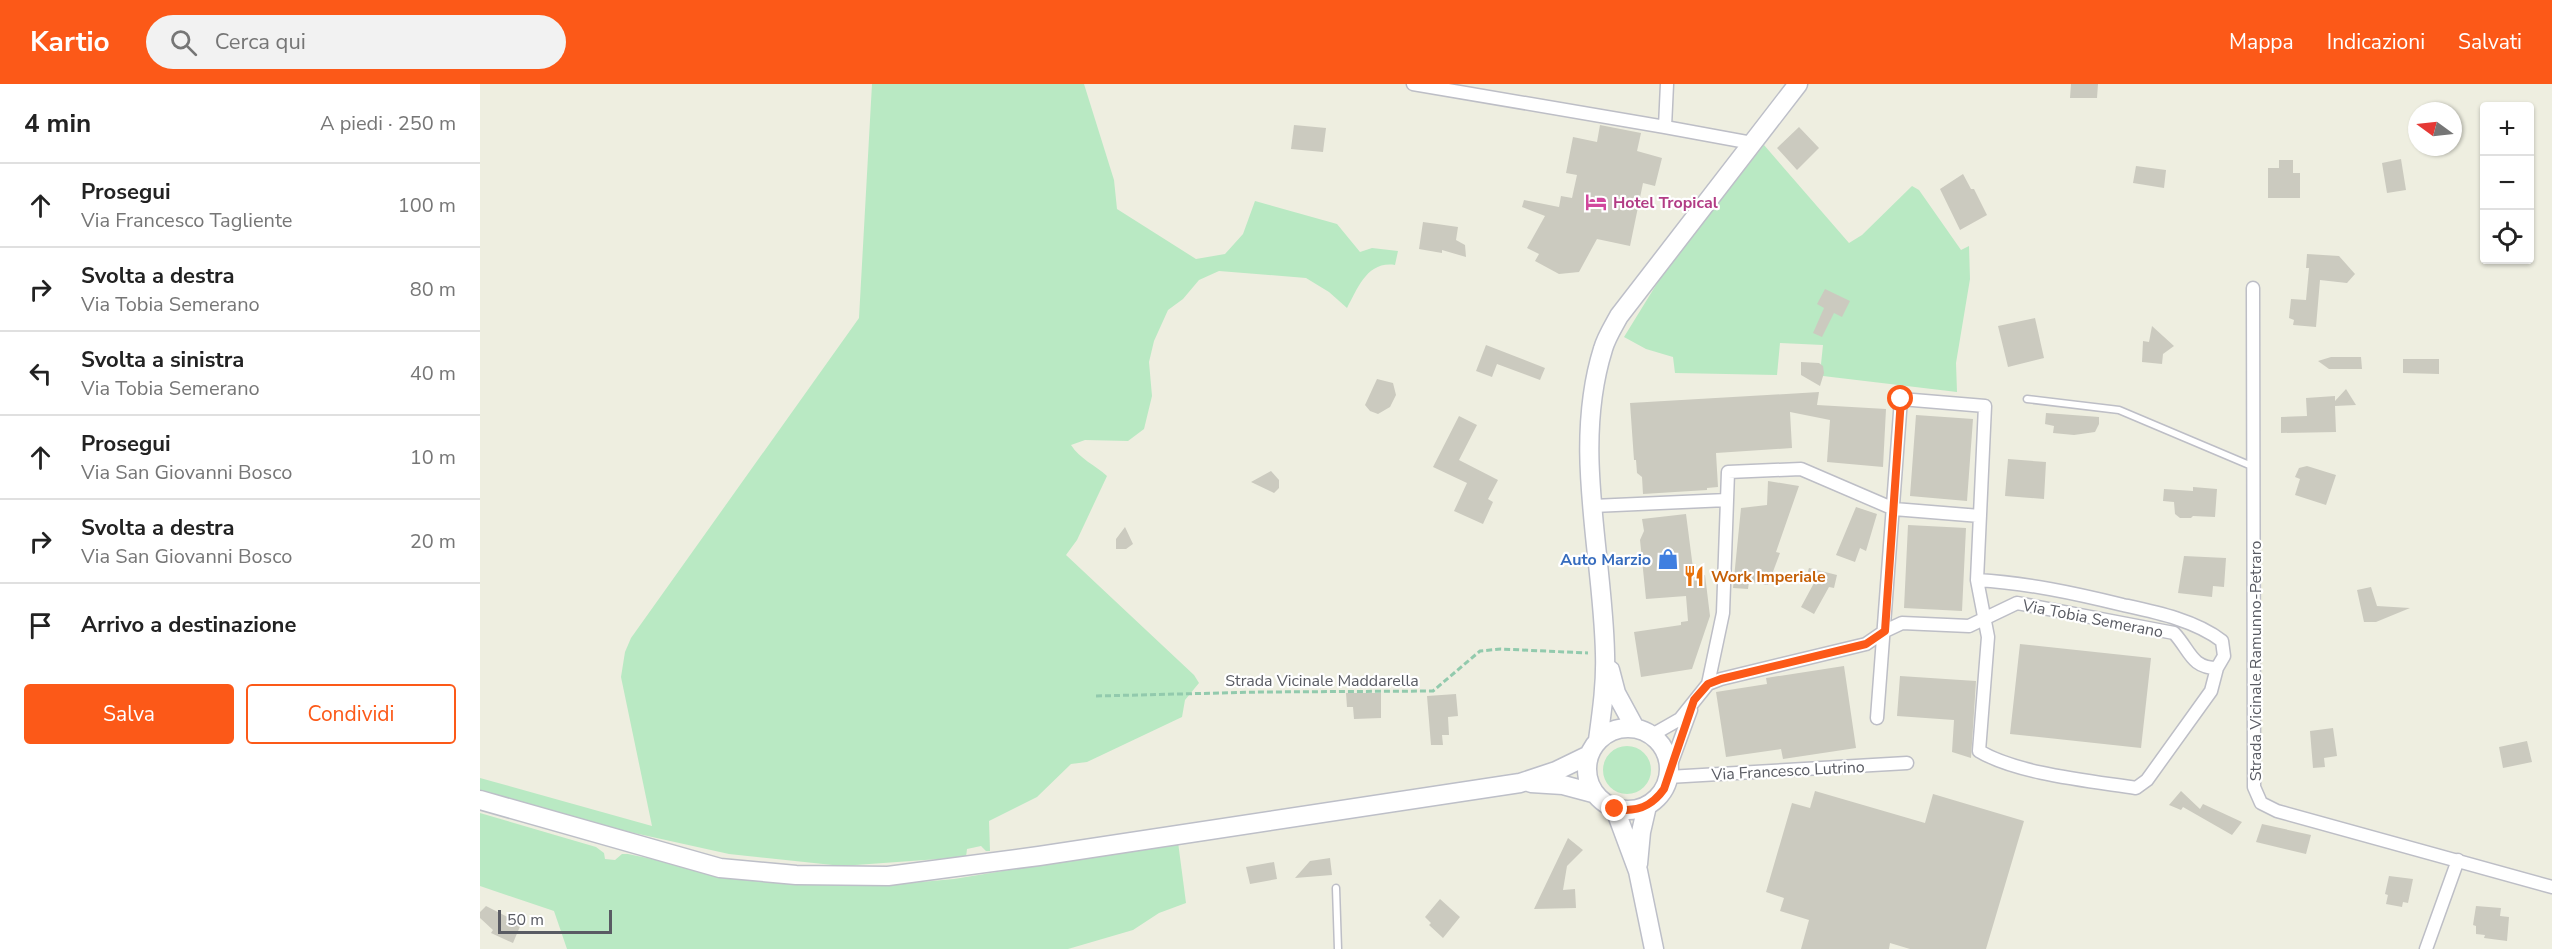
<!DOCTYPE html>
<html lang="it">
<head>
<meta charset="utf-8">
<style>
  body { margin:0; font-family:"Nunito Sans",sans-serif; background:#f2f2f2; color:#222 }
  .controls { position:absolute; right:18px; top:18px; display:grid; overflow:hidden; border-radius:6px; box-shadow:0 2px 4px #0004 }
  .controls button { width:54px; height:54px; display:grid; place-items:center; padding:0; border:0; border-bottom:2px solid #e0e0e0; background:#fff; color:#222; font:30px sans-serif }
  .compass { position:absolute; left:1928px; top:18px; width:54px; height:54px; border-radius:50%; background:#fff; box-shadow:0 2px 4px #0004; rotate:285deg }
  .scale { position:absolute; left:18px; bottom:15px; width:114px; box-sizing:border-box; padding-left:6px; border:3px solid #595b63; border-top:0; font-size:16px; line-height:21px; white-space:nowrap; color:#595b63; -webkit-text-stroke:4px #fff; paint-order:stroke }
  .stop { position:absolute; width:18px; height:18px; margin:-14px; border:4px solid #fc5918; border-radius:50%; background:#fff }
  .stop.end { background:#fc5918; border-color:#fff; box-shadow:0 2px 6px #0008 }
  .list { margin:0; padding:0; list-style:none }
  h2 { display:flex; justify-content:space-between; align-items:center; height:78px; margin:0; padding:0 24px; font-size:26px }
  h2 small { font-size:20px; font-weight:400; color:#767676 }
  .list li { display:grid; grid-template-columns:39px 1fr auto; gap:18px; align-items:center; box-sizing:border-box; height:84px; padding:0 24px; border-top:2px solid #e0e0e0 }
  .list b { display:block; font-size:22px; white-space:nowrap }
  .list p { margin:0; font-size:20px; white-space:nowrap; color:#767676 }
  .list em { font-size:20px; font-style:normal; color:#767676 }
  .actions { display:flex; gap:12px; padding:18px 24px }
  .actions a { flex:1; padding:14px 0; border:2px solid #fc5918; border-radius:6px; text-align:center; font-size:21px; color:#fc5918 }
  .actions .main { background:#fc5918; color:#fff }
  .icon { flex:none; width:33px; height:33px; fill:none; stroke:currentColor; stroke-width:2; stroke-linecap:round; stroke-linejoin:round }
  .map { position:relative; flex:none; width:2072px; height:865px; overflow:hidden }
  header { display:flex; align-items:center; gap:36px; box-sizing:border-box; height:84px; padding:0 30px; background:#fc5918; color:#fff }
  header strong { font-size:28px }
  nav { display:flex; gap:33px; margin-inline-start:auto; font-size:21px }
  .search { width:420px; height:54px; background:#f2f2f2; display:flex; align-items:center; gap:15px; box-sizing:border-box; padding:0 21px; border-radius:33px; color:#767676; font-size:22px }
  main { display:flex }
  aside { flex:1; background:#fff }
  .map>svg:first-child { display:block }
  .green { fill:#b9e9c3 }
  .building { fill:#cbcabf }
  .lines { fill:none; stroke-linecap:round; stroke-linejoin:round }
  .lane-casing { stroke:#bdbec6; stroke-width:9 }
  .street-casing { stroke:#bdbec6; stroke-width:15 }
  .secondary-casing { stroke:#bdbfc8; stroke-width:21 }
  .path { stroke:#92caad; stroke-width:3; stroke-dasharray:6 3; stroke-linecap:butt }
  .lane { stroke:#fff; stroke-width:6 }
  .street { stroke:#fff; stroke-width:12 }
  .secondary { stroke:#fff; stroke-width:18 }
  .route { stroke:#fc5918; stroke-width:8 }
  .labels { text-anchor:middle; stroke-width:4.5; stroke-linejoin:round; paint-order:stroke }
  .hotel-label { font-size:16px; font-weight:bold; fill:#b23c85; stroke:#fff; text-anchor:start }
  .shop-label { font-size:16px; font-weight:bold; fill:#366cbe; stroke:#fff; text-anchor:end }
  .food-label { font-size:16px; font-weight:bold; fill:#c56008; stroke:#fff; text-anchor:start }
  .street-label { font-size:16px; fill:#595b63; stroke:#fff }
</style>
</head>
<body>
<header>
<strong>Kartio</strong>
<div class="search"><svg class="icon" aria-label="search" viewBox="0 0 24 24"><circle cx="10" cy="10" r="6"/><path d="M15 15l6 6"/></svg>Cerca qui</div>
<nav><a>Mappa</a><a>Indicazioni</a><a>Salvati</a></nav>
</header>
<main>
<aside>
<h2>4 min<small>A piedi · 250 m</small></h2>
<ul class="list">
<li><svg class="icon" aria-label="ahead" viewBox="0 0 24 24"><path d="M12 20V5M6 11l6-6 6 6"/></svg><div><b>Prosegui</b><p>Via Francesco Tagliente</p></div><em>100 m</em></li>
<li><svg class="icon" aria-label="right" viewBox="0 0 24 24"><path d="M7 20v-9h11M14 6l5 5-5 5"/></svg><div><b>Svolta a destra</b><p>Via Tobia Semerano</p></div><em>80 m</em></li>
<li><svg class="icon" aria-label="left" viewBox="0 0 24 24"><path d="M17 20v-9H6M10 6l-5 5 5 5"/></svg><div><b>Svolta a sinistra</b><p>Via Tobia Semerano</p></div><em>40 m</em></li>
<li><svg class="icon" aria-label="ahead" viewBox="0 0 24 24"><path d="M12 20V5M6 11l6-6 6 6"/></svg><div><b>Prosegui</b><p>Via San Giovanni Bosco</p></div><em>10 m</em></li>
<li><svg class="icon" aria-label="right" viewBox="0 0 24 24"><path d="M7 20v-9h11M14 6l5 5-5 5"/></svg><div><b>Svolta a destra</b><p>Via San Giovanni Bosco</p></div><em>20 m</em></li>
<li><svg class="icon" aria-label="arrive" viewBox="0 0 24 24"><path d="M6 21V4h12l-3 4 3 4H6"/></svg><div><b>Arrivo a destinazione</b></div></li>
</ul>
<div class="actions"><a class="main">Salva</a><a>Condividi</a></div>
</aside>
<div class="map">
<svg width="2072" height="865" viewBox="0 0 2072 865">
  <rect width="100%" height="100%" fill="#eeeee0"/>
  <path class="green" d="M392 0H604L634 96 637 125 716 175 745 170 763 150 775 117 857 140 880 168 892 164 918 167 915 181C887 177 878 204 867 224L849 208 826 194 739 187 719 196 703 215 688 226 674 257 669 278 672 312 664 345 648 357 605 356 591 361C600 375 615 381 627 392L597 456 586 471 714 591 719 599 705 616 702 633 607 678 591 680 557 713 509 737 510 767H506L501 762 487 765 486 773 362 782 249 770 127 743 0 708V694L172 742 141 593 145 568 151 554 379 234Z
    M1284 61 1369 159 1382 151 1432 102 1439 106 1481 166 1489 162 1490 195 1476 279 1477 308 1343 292 1341 280 1343 261 1300 259 1297 291 1195 289 1193 273 1166 265 1144 253 1184 188Z
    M1123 686a24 24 0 1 1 48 0a24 24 0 1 1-48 0Z
    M0 729 116 763 124 769 125 775 135 776 142 770H148L253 792 408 801 474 795 698 758 706 819 679 829 653 846 588 865H87L74 827 0 802Z"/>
  <path class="building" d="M1591 0H1618L1617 14H1590Z
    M814 41 846 44 843 68 811 65Z
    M1120 41 1161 49 1157 67 1182 74 1175 102 1163 99 1150 162 1117 155 1099 188 1079 190 1055 177 1059 170 1047 164 1065 132 1042 123 1044 116 1079 123 1081 112 1092 114 1097 91 1086 89 1093 53 1117 58Z
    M1319 43 1339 64 1317 86 1297 64Z
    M1921 75 1926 106 1907 109 1902 79Z
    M1799 76H1813V89H1820V114H1788V84H1799Z
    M1656 82 1686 86 1684 104 1653 99Z
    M1483 90 1491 105H1494L1507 131 1480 146 1460 105Z
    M943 138 978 143 976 156 985 161 986 173 962 166V169L939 165Z
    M1827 170 1859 172 1875 190 1867 199 1840 196 1836 243 1813 241 1814 236 1809 234 1811 215 1826 216 1829 184H1826Z
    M1345 205 1370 217 1362 233 1354 229 1342 253 1333 249 1344 224 1337 220Z
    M1555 234 1564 274 1528 283 1518 242Z
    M1672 242 1694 262 1683 270 1682 280 1662 278 1663 257 1669 258Z
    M1006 261 1065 284 1060 296 1017 280 1012 293 996 287Z
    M1851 273H1881L1882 285H1849L1838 277Z
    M1923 275H1959V290L1923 289Z
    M1321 278 1339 279 1343 282 1344 289 1340 302 1321 291Z
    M897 295 913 299 916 311 910 323 898 330 890 327 885 321Z
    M1866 305 1876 321 1855 322 1856 348 1801 349V333L1827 332 1826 314 1855 312V317Z
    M1339 308 1337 321 1406 325 1403 383 1347 378 1350 336 1310 328 1312 364 1236 369 1238 403 1227 404V406L1163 410 1162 393 1157 389 1156 376H1154L1150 319Z
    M1566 329 1619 333V340L1615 348 1594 351 1573 349 1574 342 1565 340Z
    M1436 331 1493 335 1487 417 1430 412Z
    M979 332 997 341 979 376 1018 396 1008 415 1013 418 1003 440 974 427 987 399 953 383Z
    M1528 375 1566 378 1564 415 1525 412Z
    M1827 382 1856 391 1846 421 1815 411 1820 395 1815 393 1819 384Z
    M791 387 799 396V404L794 409 771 398Z
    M1288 397 1319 402 1296 468 1300 469 1288 501 1269 498 1268 505 1253 504 1261 424 1287 421Z
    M1713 403 1737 405 1735 433 1713 432 1711 434H1700L1695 430 1694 418 1683 417 1684 405 1713 407Z
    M1376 423 1397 430 1386 467 1380 464 1375 478 1356 471Z
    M1206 430 1214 492 1225 491 1230 532 1212 585 1161 593 1154 548 1201 541V538L1208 537 1206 512 1166 515 1160 456 1164 447 1162 435Z
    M1428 441 1486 444 1482 527 1424 524Z
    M645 443 653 460 646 465H636V455Z
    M1704 472 1746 474 1744 503 1733 502 1732 513 1698 509Z
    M1329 484 1357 491 1354 504 1349 503 1334 530 1321 523 1334 499 1325 497Z
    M1891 503 1897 522 1930 524 1896 538H1884L1877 506Z
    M1540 560 1671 574 1661 664 1530 650Z
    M1364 582 1376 664 1303 675 1301 665 1246 673 1236 608 1287 600 1286 594Z
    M1420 592 1496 597 1491 674 1472 668 1474 636 1417 632Z
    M866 609H901V634L874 635 873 623H867Z
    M976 610 978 632 968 633 969 651H962L963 661H951L947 612Z
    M1853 644 1857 672 1844 674 1845 683 1833 684 1830 647Z
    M2047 657 2052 678 2023 684 2019 663Z
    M1335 707 1445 739 1453 710 1544 737 1506 865H1430L1410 859 1409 865H1321L1329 836 1300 827 1304 814 1286 808 1312 719 1330 724Z
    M1701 707 1720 725 1723 720 1762 738 1752 751 1703 723 1701 726 1689 721Z
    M1782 740 1831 751 1826 770 1776 758Z
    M1088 754 1103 766 1087 782 1083 806 1095 805 1096 824 1054 825Z
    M850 774 852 791 815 794 830 777Z
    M794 778 797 795 770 800 766 783Z
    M1909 792 1933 795 1928 819 1923 818 1922 823 1906 820 1908 811 1905 810Z
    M960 815 980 833 963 854 949 841 951 839 945 833Z
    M6 822 41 840 33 859 11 849 13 846 0 834V828Z
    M1996 822 2021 824 2020 832 2029 833 2027 857 2004 854 2005 851 1996 850V842L1993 841Z"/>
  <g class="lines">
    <defs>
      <path id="lane" d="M1547 315 1639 326 1774 383
        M856 804 858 865"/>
      <path id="street" d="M933 0 1185 43
        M1187 0 1185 43 1272 59
        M1773 204 1774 703 1781 719 1797 727 2072 803
        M1113 422 1247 416
        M1228 600 1243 529 1248 388 1321 385 1414 425 1500 432
        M1397 634 1421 315 1505 322 1497 496 1508 553 1499 667C1537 690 1611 697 1656 704L1667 696 1731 607 1737 584
        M1172 651 1200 635 1228 600 1241 595 1386 560 1405 547 1422 539 1489 542 1537 519 1694 549C1710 566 1711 584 1737 584L1744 572 1742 557C1715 536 1675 528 1643 521 1594 509 1547 499 1497 496
        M1189 686 1211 626
        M1188 693 1427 679
        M1946 865 1978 776"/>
      <path id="secondary" d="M1130 586 1136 609 1155 644
        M1107 685a41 41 0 1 1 82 0a41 41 0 1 1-82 0Z
        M1118 656C1122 627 1126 599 1125 570 1123 469 1092 364 1123 265 1126 254 1133 243 1139 232L1318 0
        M1051 699 1083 701 1113 709
        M0 716 240 784 316 791 408 792 559 772 1040 699 1076 687 1109 671
        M1135 725 1158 787 1174 865
        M1158 780 1161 748 1167 722"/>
    </defs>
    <use href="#lane" class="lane-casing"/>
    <use href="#street" class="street-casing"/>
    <use href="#secondary" class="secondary-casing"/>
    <path class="path" d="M616 612 781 608 953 607 1000 567 1021 565 1108 569"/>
    <use href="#lane" class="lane"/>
    <use href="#street" class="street"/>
    <use href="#secondary" class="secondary"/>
  </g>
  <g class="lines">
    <path class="route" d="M1135 725C1157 729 1172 722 1184 705L1214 616 1228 600 1241 595 1386 560 1405 547 1421 315"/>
  </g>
  <defs>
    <symbol id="hotel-bare" viewBox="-9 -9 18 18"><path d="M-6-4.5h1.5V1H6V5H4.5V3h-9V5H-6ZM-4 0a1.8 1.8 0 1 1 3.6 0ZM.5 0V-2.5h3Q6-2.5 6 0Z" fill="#d1479c" stroke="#fff" stroke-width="2.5" paint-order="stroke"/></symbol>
    <symbol id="shop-bare" viewBox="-9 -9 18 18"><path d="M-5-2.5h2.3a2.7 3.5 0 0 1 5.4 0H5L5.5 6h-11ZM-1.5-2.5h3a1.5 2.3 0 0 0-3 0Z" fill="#3f7fe0" stroke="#fff" stroke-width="2.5" paint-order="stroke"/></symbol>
    <symbol id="restaurant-bare" viewBox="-9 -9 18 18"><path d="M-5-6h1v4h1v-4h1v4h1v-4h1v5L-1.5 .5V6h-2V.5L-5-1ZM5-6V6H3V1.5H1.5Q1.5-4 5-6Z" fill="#e8710a" stroke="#fff" stroke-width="2.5" paint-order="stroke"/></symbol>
  </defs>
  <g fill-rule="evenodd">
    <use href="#hotel-bare" x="1101" y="103" width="30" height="30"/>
    <use href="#shop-bare" x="1173" y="460" width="30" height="30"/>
    <use href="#restaurant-bare" x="1199" y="477" width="30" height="30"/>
  </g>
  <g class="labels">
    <g class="hotel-label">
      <text x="1133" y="124">Hotel Tropical</text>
    </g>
    <g class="shop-label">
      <text x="1171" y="481">Auto Marzio</text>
    </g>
    <g class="food-label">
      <text x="1231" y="498">Work Imperiale</text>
    </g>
    <g class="street-label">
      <text transform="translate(1613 534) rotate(11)" y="6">Via Tobia Semerano</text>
      <text transform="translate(1775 577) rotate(-90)" y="6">Strada Vicinale Ramunno-Petraro</text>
      <text x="842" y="602">Strada Vicinale Maddarella</text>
      <text transform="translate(1308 686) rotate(-3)" y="6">Via Francesco Lutrino</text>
    </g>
  </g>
</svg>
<div class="controls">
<button>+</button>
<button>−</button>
<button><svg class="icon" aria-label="locate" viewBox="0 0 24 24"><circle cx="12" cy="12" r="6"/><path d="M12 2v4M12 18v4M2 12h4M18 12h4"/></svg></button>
</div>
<svg class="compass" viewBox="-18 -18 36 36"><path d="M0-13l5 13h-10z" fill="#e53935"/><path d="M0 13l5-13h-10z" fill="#767676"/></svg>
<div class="scale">50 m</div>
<div class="stop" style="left:1421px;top:315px"></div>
<div class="stop end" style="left:1135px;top:725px"></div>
</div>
</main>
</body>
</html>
